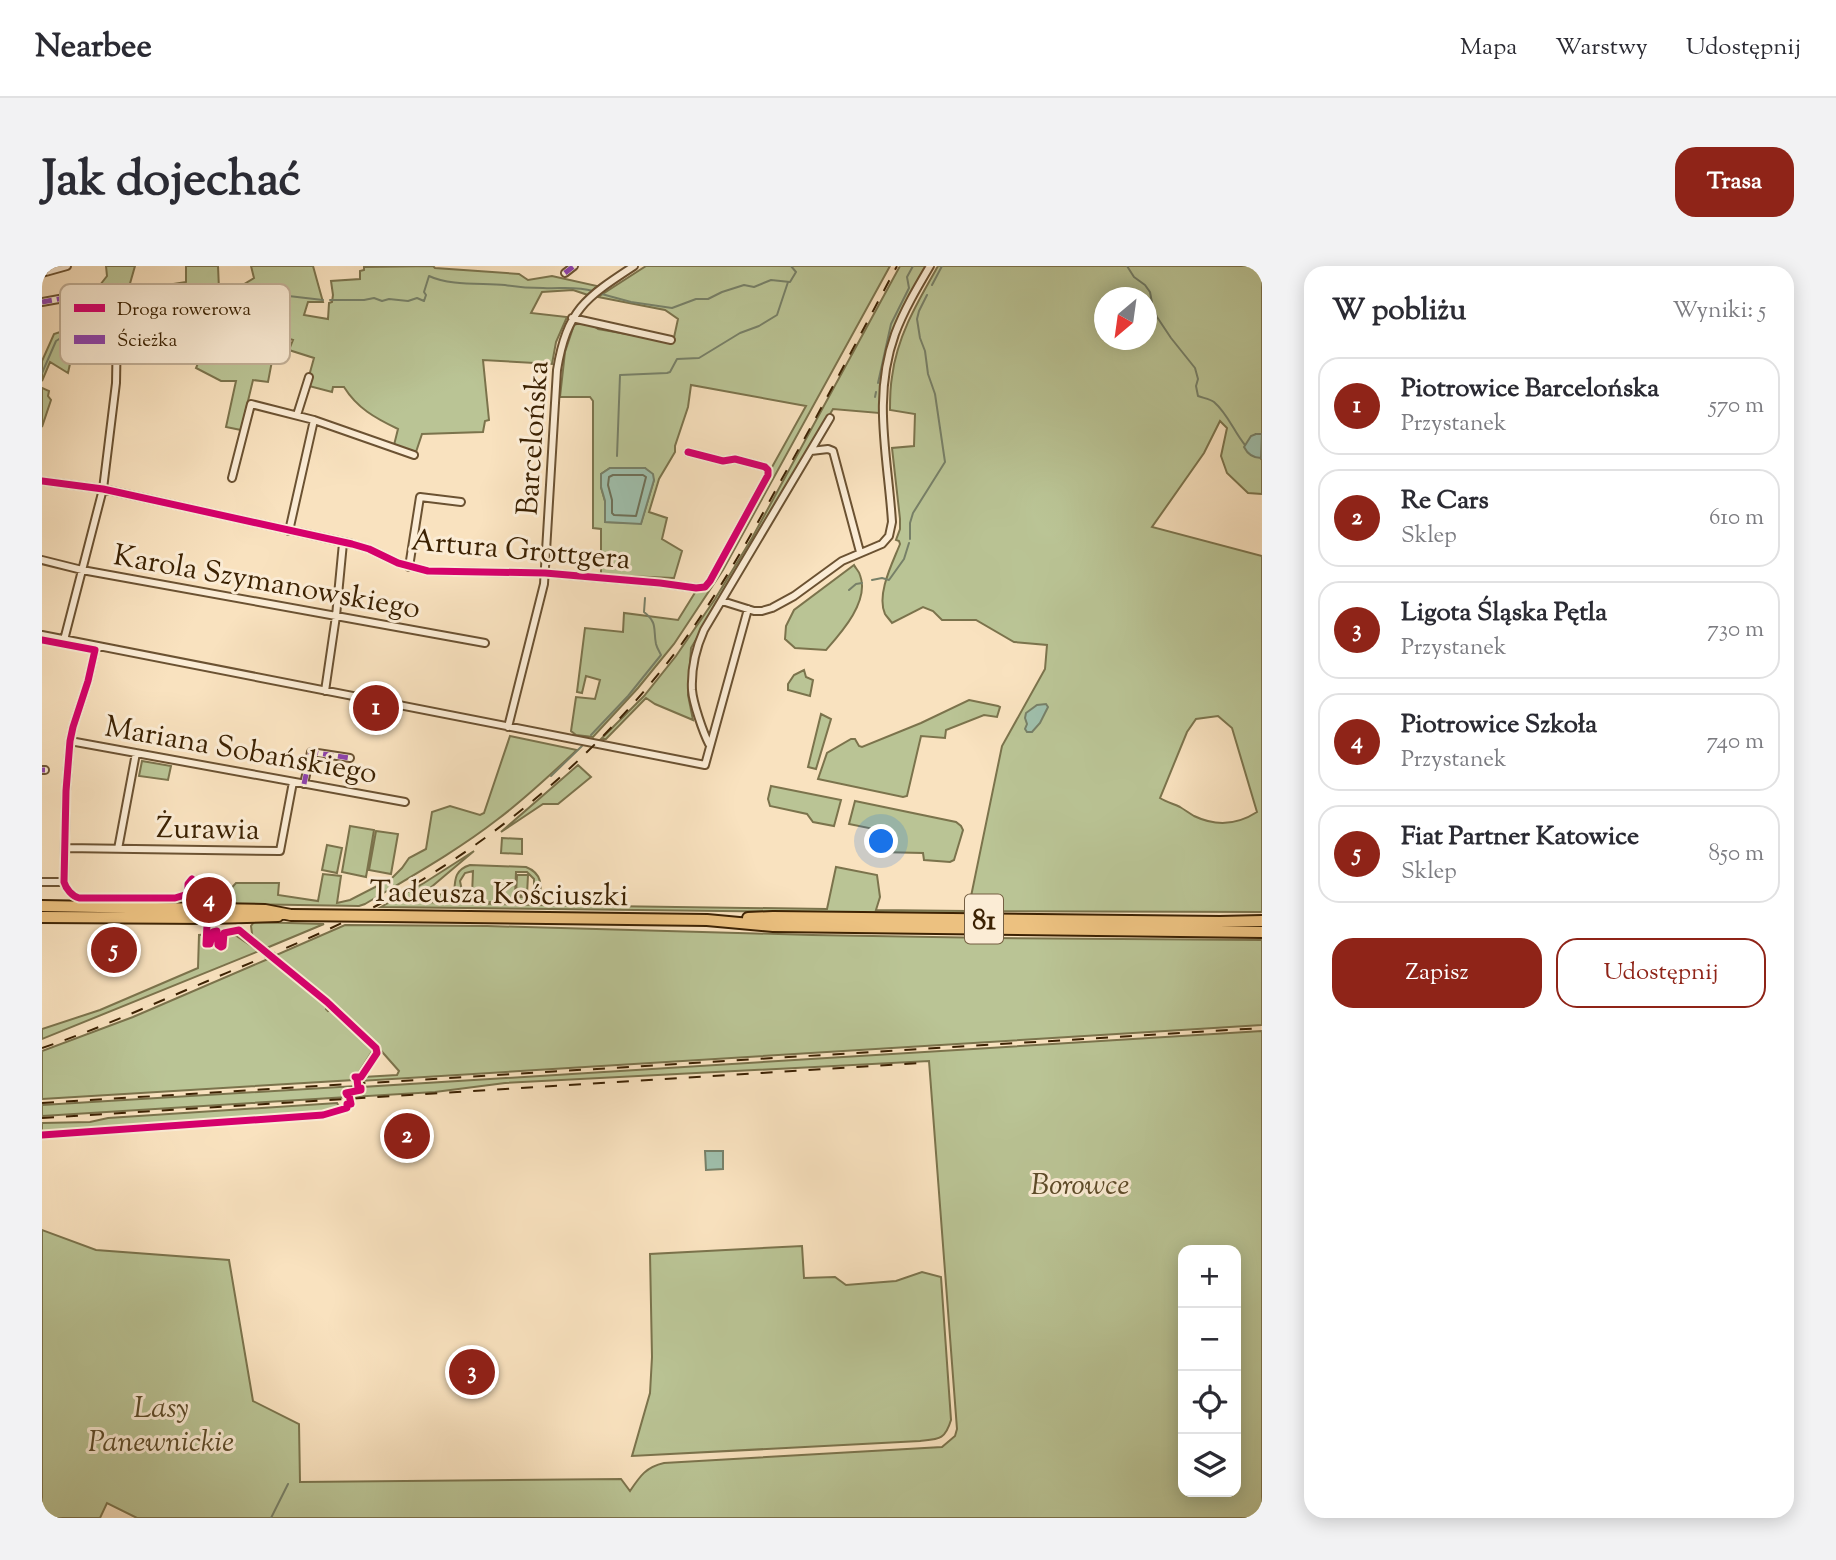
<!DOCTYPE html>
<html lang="pl">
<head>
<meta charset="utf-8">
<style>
  body { margin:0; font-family:"Sorts Mill Goudy",serif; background:#f2f2f3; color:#2b2b33 }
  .controls { position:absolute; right:21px; bottom:21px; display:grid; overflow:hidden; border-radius:14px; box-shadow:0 4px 18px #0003 }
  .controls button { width:63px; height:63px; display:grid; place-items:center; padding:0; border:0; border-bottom:2px solid #e1e1e2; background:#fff; color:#2b2b33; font:35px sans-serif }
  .compass { position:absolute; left:1052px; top:21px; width:63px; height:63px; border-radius:50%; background:#fff; box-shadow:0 4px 18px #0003; rotate:209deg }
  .you { position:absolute; left:840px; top:576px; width:24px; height:24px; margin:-18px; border:5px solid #fff; border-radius:50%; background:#1a73e8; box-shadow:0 0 0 10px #1a73e833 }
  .badge { display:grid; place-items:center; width:46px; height:46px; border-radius:50%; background:#8f2418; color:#fff; font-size:23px; font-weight:700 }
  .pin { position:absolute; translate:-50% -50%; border:4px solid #fff; box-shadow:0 2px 7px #0006 }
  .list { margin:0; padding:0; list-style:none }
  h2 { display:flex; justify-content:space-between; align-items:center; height:91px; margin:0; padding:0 28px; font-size:30px }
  h2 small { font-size:23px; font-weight:400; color:#7c7c81 }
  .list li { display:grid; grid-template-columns:46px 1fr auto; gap:21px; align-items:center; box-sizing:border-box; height:98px; margin:0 14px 14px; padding:0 14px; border:2px solid #e1e1e2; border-radius:21px }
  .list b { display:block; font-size:26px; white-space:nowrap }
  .list p { margin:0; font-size:23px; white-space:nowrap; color:#7c7c81 }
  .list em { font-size:23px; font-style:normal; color:#7c7c81 }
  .actions { display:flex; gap:14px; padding:21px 28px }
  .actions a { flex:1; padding:16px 0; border:2px solid #8f2418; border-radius:21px; text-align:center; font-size:24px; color:#8f2418 }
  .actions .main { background:#8f2418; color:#fff }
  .icon { flex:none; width:38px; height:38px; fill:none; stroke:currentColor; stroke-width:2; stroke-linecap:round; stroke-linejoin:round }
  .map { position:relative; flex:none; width:1220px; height:1252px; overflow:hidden; border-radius:21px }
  header { display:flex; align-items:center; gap:42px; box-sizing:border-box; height:98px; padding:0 35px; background:#fff; border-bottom:2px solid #e1e1e2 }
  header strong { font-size:33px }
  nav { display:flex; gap:38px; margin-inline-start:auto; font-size:24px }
  .intro { display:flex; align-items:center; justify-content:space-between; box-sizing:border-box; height:168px; padding:0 42px }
  h1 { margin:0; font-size:49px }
  .button { padding:18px 32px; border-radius:21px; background:#8f2418; color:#fff; font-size:24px; font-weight:700 }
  main { display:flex; gap:42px; padding:0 42px }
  aside { flex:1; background:#fff; border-radius:21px; box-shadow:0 4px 18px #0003 }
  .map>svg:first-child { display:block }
  .green { fill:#bac495; stroke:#7b734c; stroke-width:2; fill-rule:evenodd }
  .water { fill:#9fbfac; stroke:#778068; stroke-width:2 }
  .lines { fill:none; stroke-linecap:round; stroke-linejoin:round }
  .shore { stroke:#6e7058; stroke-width:2 }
  .stream { stroke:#778068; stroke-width:2 }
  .street-casing { stroke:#6b5232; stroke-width:10 }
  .secondary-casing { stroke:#3c2203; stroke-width:13 }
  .primary-casing { stroke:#3c2203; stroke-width:14 }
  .street { stroke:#fbecd5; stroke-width:6 }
  .secondary { stroke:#fbecd5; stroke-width:10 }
  .primary { stroke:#ecc180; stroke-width:10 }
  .rail { stroke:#3c2203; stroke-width:2; stroke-dasharray:12 12; stroke-linecap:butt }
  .primary-bridge-casing { stroke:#3c2203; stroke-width:14; stroke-linecap:butt }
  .primary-bridge { stroke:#ecc180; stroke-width:10 }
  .quiet { stroke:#8e44ad; stroke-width:5; stroke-dasharray:10 5; stroke-linecap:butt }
  .cycleway-casing { stroke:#fbecd5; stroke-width:11 }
  .cycleway { stroke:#d6006c; stroke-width:7 }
  .labels { text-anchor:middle; stroke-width:6; stroke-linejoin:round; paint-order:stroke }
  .shield { fill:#fbecd5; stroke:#755f42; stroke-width:2 }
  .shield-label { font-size:28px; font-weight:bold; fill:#3c2203 }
  .street-label { font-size:30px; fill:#3c2203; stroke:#fbecd5 }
  .park-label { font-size:30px; font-style:italic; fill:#5c4a28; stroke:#fbecd5 }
  .key { fill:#fbecd5; stroke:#c2af96; stroke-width:2 }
  .key-label { font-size:19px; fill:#3c2203 }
</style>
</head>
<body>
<header>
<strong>Nearbee</strong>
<nav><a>Mapa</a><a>Warstwy</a><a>Udostępnij</a></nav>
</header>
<div class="intro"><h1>Jak dojechać</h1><a class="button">Trasa</a></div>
<main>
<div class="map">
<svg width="1220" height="1252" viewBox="0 0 1220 1252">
  <rect width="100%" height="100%" fill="#f9e2bf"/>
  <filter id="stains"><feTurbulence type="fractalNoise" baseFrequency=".00286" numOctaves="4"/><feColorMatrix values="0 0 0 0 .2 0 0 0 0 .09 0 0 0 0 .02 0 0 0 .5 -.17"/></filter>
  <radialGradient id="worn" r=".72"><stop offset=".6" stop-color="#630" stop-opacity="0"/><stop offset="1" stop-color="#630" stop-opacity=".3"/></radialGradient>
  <path class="green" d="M64 0H93L87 21 106 22 144 16V0H176L177 23H194L212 12 209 0H271L281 36H266L262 49 286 53 287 37 290 36 291 29 289 15 318 13V5L322 4V1L391 0 393 2 477 8 486 14 510 10 555 20 546 29 531 24 500 26 489 47 525 51 514 76 510 98 441 94 447 154 443 155 441 166 380 168 374 186 352 179 356 163C333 152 315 142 302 121H291L290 126 267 120V110L272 92 247 84 251 74 222 66 212 90 230 95 226 116 211 114 199 164 184 161 194 115H179L154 102 184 30 156 25 150 43 125 33 108 32 103 27 100 26 80 35 40 65 37 75H33L26 107 8 96 0 115V95L12 68 30 62 54 45 55 36 51 28 65 10Z
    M604 0H848L681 304 632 378 596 422 551 471 534 469 529 465 534 431 553 433 558 414 544 410 540 427 535 426 543 362 581 366 582 347 636 354 654 325 667 319 692 277 728 214 730 201 764 140 649 119 646 141 633 180V186L617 213 607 246 625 252 620 273 640 285 632 312 559 309V263L551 262V135L548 131H518L523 86 532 59C540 55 549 57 556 63L631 76 636 53 623 44 556 31ZM568 202H603L612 214 599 257 563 256V235L559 221V208Z
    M858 0H884L856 54 840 108 837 147 791 143 649 382 646 429 651 454 613 438 604 432 564 473H559L602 430 634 390 673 333 710 272Z
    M896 0H1220V168H1214L1219 192 1220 191V228L1206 227 1185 207 1179 190 1185 162 1178 155 1162 187 1110 261 1220 290V646L927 645 926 648 339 641 382 617 432 585 381 628 376 632 377 636 494 639 785 643 794 601 835 609 838 631 834 644 926 645 960 480 1003 403 1005 379 972 376 934 354H900L891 345 881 341 850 357C848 354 845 351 843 348 834 328 851 296 858 278L857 275 854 274 858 263V253L850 182 872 180 873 148 848 144C848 133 848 122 850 111 855 70 876 35 896 0ZM1062 32H1104V74H1062ZM1176 450 1190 462 1215 546C1195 559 1173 560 1152 550 1147 547 1143 544 1138 541 1132 538 1124 536 1118 532L1145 466 1154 453Z
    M0 122 7 125 6 130 9 134 0 161Z
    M812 299C814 303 817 305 818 309 828 335 799 367 784 384L753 382 743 373 744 360 752 344Z
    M762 404 764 411 771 414 768 430 746 424V418L752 409Z
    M927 434 956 440 958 441 955 451 942 449 904 464 903 472 879 470 865 530 861 531 776 513 785 487 809 473H813L817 480 820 481 879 457Z
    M779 448 789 453 774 503 766 501Z
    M468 470 535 484C509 508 484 532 456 553 415 585 368 611 323 638L317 640 195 638 184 634 183 629 182 633 152 632V629H180L184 623 183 629 194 617H237L236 629 276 635 281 608 299 610 295 637 308 634 349 613 360 602 367 592 384 583 390 546 408 540 438 549 442 547Z
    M100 495 129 500 126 514 97 510Z
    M536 499 549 511 516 538H501L459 566Z
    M729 520 799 534 792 560 771 556 765 548 728 540 726 533Z
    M813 535 914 556 919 560 921 564 912 594 908 596 882 594 881 587 836 586 832 563 807 558Z
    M308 560 332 564 324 611 300 606Z
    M334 565 356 568 349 608 327 604Z
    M460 572 480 573V588L459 587Z
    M285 579 300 582 295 607 280 604Z
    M428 599 484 601C502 608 499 622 498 638L387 634V628L412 629C413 614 412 604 428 599ZM431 605 430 629 424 628 420 625 418 615 423 607ZM474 606H485L492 613V623L486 631H473Z
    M475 609H486L485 629H474Z
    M212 656 282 658 222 683 211 675 209 660Z
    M303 659 445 660 770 669 952 672 1220 674V759L318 815 317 812 321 811 355 809 357 805 327 771 296 741 232 690Z
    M187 665 217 685 0 773V763L58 744 156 702 157 669 184 667Z
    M226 693 285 741 284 743 286 745 289 744 331 784 315 809H312V814L0 833V785L91 751Z
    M1220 765V1252H95L65 1237 58 1252H0V964L54 984 187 994 211 1135 257 1158 258 1216 579 1213 588 1225C598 1210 604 1201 622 1197L900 1181 913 1170 915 1163 887 795 463 817 393 826 309 831V828L320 824V821ZM1141 984H1194V1226H1141Z
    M314 820 315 822 303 826 306 831 0 850V839Z
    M295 837 298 842 281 847 15 866 0 865V857L48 856 66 852Z
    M760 980 762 1012 793 1011 804 1019 854 1015 880 1006 899 1011 909 1154C903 1174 897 1173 878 1175L590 1190 608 1127 610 1091 608 988Z"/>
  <path class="water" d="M1214 168H1220L1219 192C1211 192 1206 189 1202 181L1209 170Z
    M568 202H603L611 208 612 214 599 258 563 256V235L559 221V208Z
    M1004 438 1006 441 998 457 990 466H985L983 463 985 458 983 452 984 447 995 439Z
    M663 885H681V903L664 904Z"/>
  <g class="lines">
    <path class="shore" d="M571 209H601L604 211 594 250 572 249 570 247V234L566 219 567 211Z"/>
    <path class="stream" d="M1085 0 1092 11 1103 19 1108 26 1111 42 1115 51 1129 72 1153 102 1156 113 1154 120 1156 130C1161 132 1168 133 1172 136 1186 148 1192 166 1203 179
      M890 19 900 0
      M556 27 589 36 630 42 654 33H666L680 26 702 19 712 21 729 14 748 16 754 6 749 0
      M288 34H322L332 32 340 35 347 33 366 35 375 32 382 35 384 29 382 26 387 10C408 20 438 17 463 19 475 21 488 22 501 22 518 23 534 20 551 25
      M0 107 14 75 80 33 102 24C113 33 130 32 143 38L145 37 154 21 157 20 162 23 211 26 281 34
      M836 117 849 58 867 22 865 11 871 0
      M833 131 834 126
      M575 190 578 109 625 107 628 106 635 93 657 92 698 67 717 60 735 49 746 16
      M868 273V257L871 247 903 196 893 128 886 108 883 85 878 72 875 53 877 45 885 29
      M830 314 840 312 847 314 862 293 867 277
      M807 324 814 318 820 317
      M549 469 586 430 619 389C617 385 615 382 614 378 611 363 616 357 602 346L603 332
      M509 510 540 480
      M229 1252 246 1218"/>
    <defs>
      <path id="street" d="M0 7 25 0
        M523 7 532 0
        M0 36 39 29
        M530 52 629 74
        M255 149 267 111
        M769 185 786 183 791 185 818 286
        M190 212 209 138 272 154
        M0 215 61 223 310 278 327 283 356 297 386 305 503 307 618 317 654 322 663 321 668 315 726 209V204L723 201 693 193 681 195 646 186
        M247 265 272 154 372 189
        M0 294 40 304 443 377
        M367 301 378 231 419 236
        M680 335 712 345H720L730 342 752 330 800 295 840 278 847 270 850 256C846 191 830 132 853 68 862 44 875 22 888 0
        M0 369 663 499 706 343
        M22 374 61 223 74 117 75 63
        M283 425 294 350 301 277
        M466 461 502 318 515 104C525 44 543 32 592 0
        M28 475 363 536
        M667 478C661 466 651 437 650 424 649 404 654 382 662 364L788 152
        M0 504H3
        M262 518 269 486 308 492
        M23 582 238 585 251 516
        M76 583 94 487
        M0 616H22L24 525 28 475 31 461 46 415 54 380"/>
      <path id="secondary" d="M0 5 2 0"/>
      <path id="primary" d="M0 640 223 644 249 649
        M345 650 665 654 731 660 1220 666
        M0 651 168 652 236 650
        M706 652 731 651 1178 656 1220 655"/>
    </defs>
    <use href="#street" class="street-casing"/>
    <use href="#secondary" class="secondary-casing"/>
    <use href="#primary" class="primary-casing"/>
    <use href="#street" class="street"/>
    <use href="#secondary" class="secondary"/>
    <use href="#primary" class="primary"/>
    <path class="rail" d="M0 782C57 763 113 737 168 714 224 690 281 668 334 640 451 578 556 489 636 383 674 331 706 275 737 218 778 146 816 73 855 0
      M0 837 1220 762
      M0 852 880 797"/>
    <defs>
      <path id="primary-bridge" d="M249 649 345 650"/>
    </defs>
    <use href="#primary-bridge" class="primary-bridge-casing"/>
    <use href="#primary-bridge" class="primary-bridge"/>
    <path class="quiet" d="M523 7 532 0
      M0 36 39 29
      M0 504H3
      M262 518 269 486 308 492"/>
    <defs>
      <path id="cycleway" d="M0 215 61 223 310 278 327 283 356 297 386 305 503 307 618 317 654 322 663 321 668 315 726 209V204L723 201 693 193 681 195 646 186
        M0 374 53 384 46 415 31 461 28 475 24 525 22 616C24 623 30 630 37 632H133L146 628V618L150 613 158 627 162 619H165L167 622 164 678H168L171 666 175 665 176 679 179 681 181 680 182 667 197 664 285 736 334 782 335 787 319 811H313L315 813 316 822H319V824L304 827 305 829H307L309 838H305V842L281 849 0 869"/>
    </defs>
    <use href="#cycleway" class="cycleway-casing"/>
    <use href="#cycleway" class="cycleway"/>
  </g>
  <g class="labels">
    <rect class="shield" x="923" y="628.5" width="38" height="49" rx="5"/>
    <g class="shield-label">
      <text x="942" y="663">81</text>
    </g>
    <g class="street-label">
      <text transform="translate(490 172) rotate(-86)" y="10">Barcelońska</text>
      <text transform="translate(479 283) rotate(5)" y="10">Artura Grottgera</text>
      <text transform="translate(225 315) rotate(10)" y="10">Karola Szymanowskiego</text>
      <text transform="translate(199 483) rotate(10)" y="10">Mariana Sobańskiego</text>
      <text transform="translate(166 562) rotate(1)" y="10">Żurawia</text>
      <text transform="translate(457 627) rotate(1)" y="10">Tadeusza Kościuszki</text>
    </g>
    <g class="park-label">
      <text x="1038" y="928">Borowce</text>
      <text x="119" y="1151">Lasy<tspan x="119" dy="34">Panewnickie</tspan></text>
    </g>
  </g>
  <rect x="18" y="18" width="230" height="80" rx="10" class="key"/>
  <rect x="32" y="38" width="31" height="8" fill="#d6006c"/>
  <rect x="32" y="69" width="31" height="9" fill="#8e44ad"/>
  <g class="key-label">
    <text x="75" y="49">Droga rowerowa</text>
    <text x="75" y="80">Ścieżka</text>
  </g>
  <rect width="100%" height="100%" filter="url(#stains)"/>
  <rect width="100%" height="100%" fill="url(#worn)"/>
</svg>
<div class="controls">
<button>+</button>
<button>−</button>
<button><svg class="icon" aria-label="locate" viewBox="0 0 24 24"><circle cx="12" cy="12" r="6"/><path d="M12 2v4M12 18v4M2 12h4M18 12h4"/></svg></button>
<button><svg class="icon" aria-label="layers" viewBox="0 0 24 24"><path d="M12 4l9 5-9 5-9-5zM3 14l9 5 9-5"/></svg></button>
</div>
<svg class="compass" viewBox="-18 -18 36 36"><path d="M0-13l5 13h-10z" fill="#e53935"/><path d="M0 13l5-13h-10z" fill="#7c7c81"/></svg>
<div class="you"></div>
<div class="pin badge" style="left:334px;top:442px">1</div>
<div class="pin badge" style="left:365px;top:870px">2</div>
<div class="pin badge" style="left:430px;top:1106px">3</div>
<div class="pin badge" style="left:167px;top:634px">4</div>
<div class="pin badge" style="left:72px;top:684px">5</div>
</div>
<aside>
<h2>W pobliżu<small>Wyniki: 5</small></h2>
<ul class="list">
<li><span class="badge">1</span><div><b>Piotrowice Barcelońska</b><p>Przystanek</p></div><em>570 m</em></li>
<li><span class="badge">2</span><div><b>Re Cars</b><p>Sklep</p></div><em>610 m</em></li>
<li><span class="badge">3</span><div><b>Ligota Śląska Pętla</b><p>Przystanek</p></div><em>730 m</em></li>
<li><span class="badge">4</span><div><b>Piotrowice Szkoła</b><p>Przystanek</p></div><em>740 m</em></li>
<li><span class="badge">5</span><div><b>Fiat Partner Katowice</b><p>Sklep</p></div><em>850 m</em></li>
</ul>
<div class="actions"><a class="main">Zapisz</a><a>Udostępnij</a></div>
</aside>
</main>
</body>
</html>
